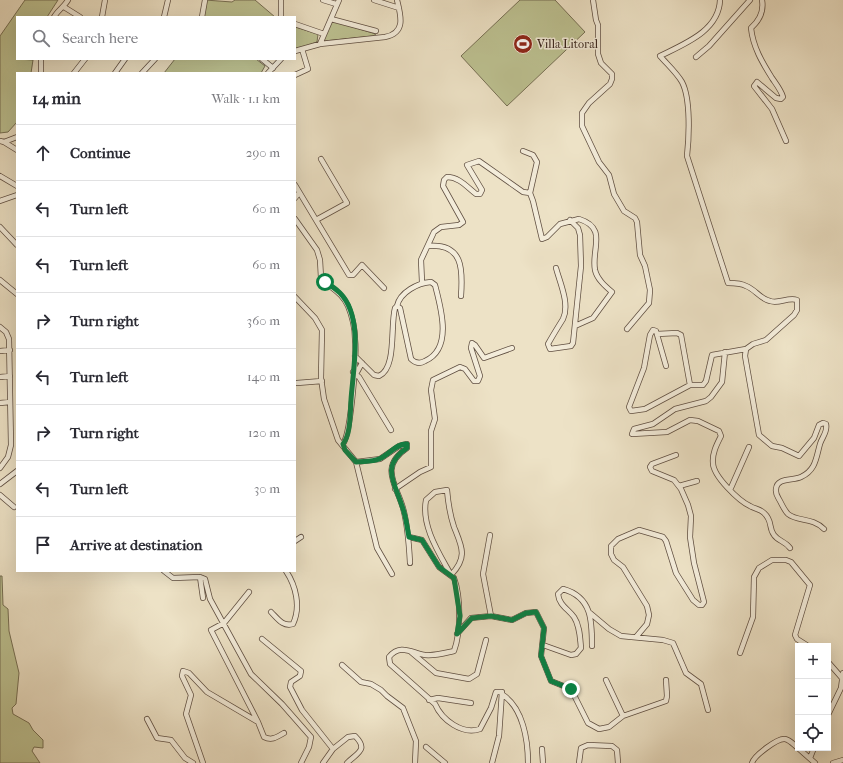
<!DOCTYPE html>
<html lang="en">
<head>
<meta charset="utf-8">
<style>
  body { margin:0; font-family:"IM FELL French Canon",serif; background:#f2f2f3; color:#2b2b33 }
  .controls { position:absolute; right:12px; bottom:12px; display:grid; overflow:hidden; border-radius:0px; box-shadow:0 4px 16px #0002 }
  .controls button { width:36px; height:36px; display:grid; place-items:center; padding:0; border:0; border-bottom:1px solid #e1e1e2; background:#fff; color:#2b2b33; font:20px sans-serif }
  .stop { position:absolute; width:12px; height:12px; margin:-9px; border:3px solid #0b8043; border-radius:50%; background:#fff }
  .stop.end { background:#0b8043; border-color:#fff; box-shadow:0 1px 4px #0008 }
  .list { margin:0; padding:0; list-style:none }
  h2 { display:flex; justify-content:space-between; align-items:center; height:52px; margin:0; padding:0 16px; font-size:17px }
  h2 small { font-size:13px; font-weight:400; color:#7c7c81 }
  .list li { display:grid; grid-template-columns:26px 1fr auto; gap:12px; align-items:center; box-sizing:border-box; height:56px; padding:0 16px; border-top:1px solid #e1e1e2 }
  .list b { display:block; font-size:15px; white-space:nowrap }
  .list em { font-size:13px; font-style:normal; color:#7c7c81 }
  .icon { flex:none; width:22px; height:22px; fill:none; stroke:currentColor; stroke-width:2; stroke-linecap:round; stroke-linejoin:round }
  .map { position:relative; flex:none; width:843px; height:763px; overflow:hidden }
  .search { position:absolute; background:#fff; box-shadow:0 4px 16px #0002; left:16px; top:16px; width:280px; height:44px; display:flex; align-items:center; gap:10px; box-sizing:border-box; padding:0 14px; border-radius:0px; color:#7c7c81; font-size:15px }
  .panel { position:absolute; background:#fff; box-shadow:0 4px 16px #0002; left:16px; top:72px; width:280px; height:500px; border-radius:0px }
  .map>svg:first-child { display:block }
  .green { fill:#bdc292; stroke:#766f54 }
  .lines { fill:none; stroke-linecap:round; stroke-linejoin:round }
  .minor-casing { stroke:#5f4e41; stroke-width:6 }
  .minor { stroke:#f3ecda; stroke-width:4.5 }
  .route { stroke:#0b8043; stroke-width:5 }
  .labels { text-anchor:middle; stroke-width:3; stroke-linejoin:round; paint-order:stroke }
  .poi-label { font-size:12px; fill:#301c15; stroke:#f3ecda; text-anchor:start }
</style>
</head>
<body>
<div class="map">
<svg width="843" height="763" viewBox="0 0 843 763">
  <rect width="100%" height="100%" fill="#ede2c6"/>
  <filter id="stains"><feTurbulence type="fractalNoise" baseFrequency=".005" numOctaves="4"/><feColorMatrix values="0 0 0 0 .2 0 0 0 0 .09 0 0 0 0 .02 0 0 0 .5 -.17"/></filter>
  <radialGradient id="worn" r=".72"><stop offset=".6" stop-color="#630" stop-opacity="0"/><stop offset="1" stop-color="#630" stop-opacity=".3"/></radialGradient>
  <path class="green" d="M25 0H58L47 17H17V59L33 60 31 73H17V122L8 132 0 133V36Z
    M205 0 232 2 235 0H255L275 17H202Z
    M520 0H555L585 32 507 106 461 56Z
    M333 21 376 34 373 36 324 41 323 39 331 23Z
    M295 27 318 34 317 42 295 50Z
    M175 59H256L265 66 261 73H164Z
    M0 576H2L3 605 8 609 9 631 19 673 16 704 12 708 13 714 29 723 33 730 43 740V748L34 747 32 751 40 763H0Z"/>
  <g class="lines">
    <defs>
      <path id="minor" d="M281 0V17
        M323 0 336 4
        M374 0 399 8
        M593 0 596 20 598 25V54L601 63 612 74V79L610 84 589 103 582 113V126L599 162 609 175 614 194 624 211 635 218 637 222 640 255 645 266 650 290 649 303 627 329
        M720 0C719 31 684 44 660 56 667 64 677 73 682 82 691 99 689 138 687 156L728 283C734 283 741 283 746 286 755 289 760 299 770 301 779 304 788 297 797 300V310L794 315 766 340 753 344 746 349 745 356 759 435 772 446 782 448 799 456 814 438 819 425 823 423 826 424C828 432 822 437 820 444 816 458 816 470 801 477 793 481 777 477 776 489 775 494 778 497 780 501 782 505 785 511 788 514 798 522 812 517 824 529
        M762 0C764 11 760 20 751 28 753 47 762 62 772 78 776 84 781 90 783 97L781 99 776 98 757 82 754 86 772 109 786 141
        M64 7 80 17
        M54 17C58 10 64 7 68 0
        M102 17 105 0
        M164 17 168 0
        M202 17 205 0
        M331 19 376 31
        M295 24 324 34
        M320 44 339 0
        M295 51 320 44 385 37C406 33 401 16 397 0
        M696 57 709 46 750 0
        M262 59 273 68
        M41 73V59
        M74 73 85 59
        M115 73 125 59
        M142 73 155 59
        M268 73 281 59
        M295 75 308 69 302 49
        M0 141 4 142 17 137
        M4 142 17 150
        M0 176 17 186
        M295 185 349 275H353L362 265 384 288
        M530 193 533 201 542 239 547 237 560 224 579 219C608 228 591 249 595 270 597 279 605 286 612 292L593 318 575 326
        M295 198 299 193
        M0 201 17 195
        M295 219 317 250 320 260 321 278C331 289 341 291 348 306 352 316 355 328 355 339 357 355 351 433 343 444
        M316 220 347 203 321 159
        M0 227 17 245
        M428 246C463 243 463 269 461 296
        M556 268C560 283 570 304 563 319 558 327 553 335 548 344L550 349 571 346 573 343 581 266 580 235 578 228 570 220
        M0 280 17 294
        M422 282 421 260 434 232 441 227 459 225 463 222 443 186 444 180 447 177C459 177 467 187 476 194H480L482 190 467 165 479 161 523 192 530 193 537 162 533 155 523 151
        M295 297 315 318 322 330 321 378 324 399 338 440 356 462 377 548 392 574
        M0 327 6 332 9 339 11 445 8 457 0 468
        M657 334 677 333 681 335 690 385
        M0 351 10 350
        M725 352 722 382 711 397 706 401 675 409 653 424 634 429 632 434 667 432 690 420 698 421 719 431 721 436C717 444 712 453 713 463 713 476 739 501 750 506 755 509 760 509 764 513 773 521 768 527 774 535 778 541 785 541 790 548
        M355 356 374 375 379 376C397 368 390 326 395 308L397 306 400 308 411 359C415 363 420 364 425 361 453 349 441 308 435 285L431 282C418 283 400 292 397 306
        M666 366 656 331 653 330 650 335 644 368 629 407 631 411 645 409 690 385H703L706 381 712 355 746 349
        M353 372 359 377 391 430
        M356 374 362 363
        M0 377 10 376
        M297 383 322 381
        M0 403 10 402
        M356 462 380 459 399 446 407 444V448C379 467 396 484 403 508 408 526 409 544 410 563
        M0 484 17 471
        M679 486 697 481
        M395 489 420 472 431 467V431L435 419 431 390 433 380 460 367 465 369 474 381H478L480 376 471 348 472 343 475 345 484 358 512 348
        M447 490C448 502 450 515 454 527 462 547 468 557 451 575 439 553 421 526 426 500L435 492Z
        M730 490 749 447
        M0 495 14 507
        M490 535 483 574 491 616
        M409 537 422 540 439 567 454 578C461 597 461 632 454 651 445 653 435 656 425 655 412 653 400 643 389 657L390 664 435 704C442 720 462 735 480 729L491 708 496 692H502L499 736 492 763
        M295 541 301 537
        M164 571 173 578 200 577 205 579 210 599 251 674 282 704 311 737 309 747 301 763
        M200 577 203 598
        M271 612C278 619 283 627 293 624 301 607 296 586 286 571
        M590 613 609 629 621 636 663 640 673 643 686 673 701 684 708 710
        M457 634 471 618 491 616 512 620 526 613 536 612 544 628 541 656 551 681 571 689 588 723 599 729 609 727 623 716 666 701 667 696 666 680
        M636 637 647 624 649 615 647 606 623 567 614 560 611 554V546L618 539 639 530 663 537 666 541 676 573 693 600 699 605H702L704 602 694 563 690 537 691 516 688 505 681 489 674 480 652 471 650 467 652 464 676 455
        M262 639 301 671 300 676 291 682 290 687 302 710 333 749 323 763
        M543 645 571 655 576 654 581 648C580 638 580 626 574 617 568 609 559 605 558 594L563 589C592 597 592 621 592 646
        M411 652 436 673 469 679 477 674 486 640
        M740 653 753 617 754 577 759 568 772 560H786L791 562 810 585 795 635 797 639 808 646
        M828 662 842 678
        M342 665 361 682 371 684 381 690 387 696 403 708 416 741 415 763
        M606 680 623 716
        M503 695C523 708 528 740 528 763
        M429 700 438 698 471 703
        M828 715 841 688 843 673
        M147 719 157 738 171 740 185 758 193 763
        M258 722 264 737C272 741 277 737 284 733
        M426 747 445 763
        M798 748 815 763
        M333 749 348 737 355 736C369 750 357 753 347 763
        M542 749 543 763
        M810 758 814 748
        M203 763 186 714 191 695 182 676 183 671 189 673 207 692 258 722 211 630 224 623 249 592
        M579 763 581 748 588 745 612 746 617 750 618 763
        M752 763C754 756 777 738 785 739 790 740 794 745 798 748
        M833 763 843 760"/>
    </defs>
    <use href="#minor" class="minor-casing"/>
    <use href="#minor" class="minor"/>
  </g>
  <g class="lines">
    <path class="route" d="M325 282C330 285 336 289 340 293 364 317 353 369 351 400 350 413 351 434 343 444L345 450 356 462C364 461 372 462 379 459 389 455 397 443 407 444V448C380 466 395 483 402 506 406 516 407 527 409 537L422 540 439 567 454 578 460 616 457 634 472 618 491 616 512 620 526 613 536 612 544 628 541 656 551 681 571 689"/>
  </g>
  <defs>
    <symbol id="stadium-disc" viewBox="-11 -11 22 22"><circle r="9.5" fill="#8f2418" stroke="#f3ecda"/><path d="M0-5a6.5 5 0 1 0 0 10a6.5 5 0 1 0 0-10ZM-3.5-1.8h7v3.6h-7Z" fill="#fff"/></symbol>
  </defs>
  <g fill-rule="evenodd">
    <use href="#stadium-disc" x="512" y="33" width="22" height="22"/>
  </g>
  <g class="labels">
    <g class="poi-label">
      <text x="537" y="48">Villa Litoral</text>
    </g>
  </g>
  <rect width="100%" height="100%" filter="url(#stains)"/>
  <rect width="100%" height="100%" fill="url(#worn)"/>
</svg>
<div class="controls">
<button>+</button>
<button>−</button>
<button><svg class="icon" aria-label="locate" viewBox="0 0 24 24"><circle cx="12" cy="12" r="6"/><path d="M12 2v4M12 18v4M2 12h4M18 12h4"/></svg></button>
</div>
<div class="stop" style="left:325px;top:282px"></div>
<div class="stop end" style="left:571px;top:689px"></div>
<div class="search"><svg class="icon" aria-label="search" viewBox="0 0 24 24"><circle cx="10" cy="10" r="6"/><path d="M15 15l6 6"/></svg>Search here</div>
<section class="panel">
<h2>14 min<small>Walk · 1.1 km</small></h2>
<ul class="list">
<li><svg class="icon" aria-label="ahead" viewBox="0 0 24 24"><path d="M12 20V5M6 11l6-6 6 6"/></svg><div><b>Continue</b></div><em>290 m</em></li>
<li><svg class="icon" aria-label="left" viewBox="0 0 24 24"><path d="M17 20v-9H6M10 6l-5 5 5 5"/></svg><div><b>Turn left</b></div><em>60 m</em></li>
<li><svg class="icon" aria-label="left" viewBox="0 0 24 24"><path d="M17 20v-9H6M10 6l-5 5 5 5"/></svg><div><b>Turn left</b></div><em>60 m</em></li>
<li><svg class="icon" aria-label="right" viewBox="0 0 24 24"><path d="M7 20v-9h11M14 6l5 5-5 5"/></svg><div><b>Turn right</b></div><em>360 m</em></li>
<li><svg class="icon" aria-label="left" viewBox="0 0 24 24"><path d="M17 20v-9H6M10 6l-5 5 5 5"/></svg><div><b>Turn left</b></div><em>140 m</em></li>
<li><svg class="icon" aria-label="right" viewBox="0 0 24 24"><path d="M7 20v-9h11M14 6l5 5-5 5"/></svg><div><b>Turn right</b></div><em>120 m</em></li>
<li><svg class="icon" aria-label="left" viewBox="0 0 24 24"><path d="M17 20v-9H6M10 6l-5 5 5 5"/></svg><div><b>Turn left</b></div><em>30 m</em></li>
<li><svg class="icon" aria-label="arrive" viewBox="0 0 24 24"><path d="M6 21V4h12l-3 4 3 4H6"/></svg><div><b>Arrive at destination</b></div></li>
</ul>
</section>
</div>
</body>
</html>
